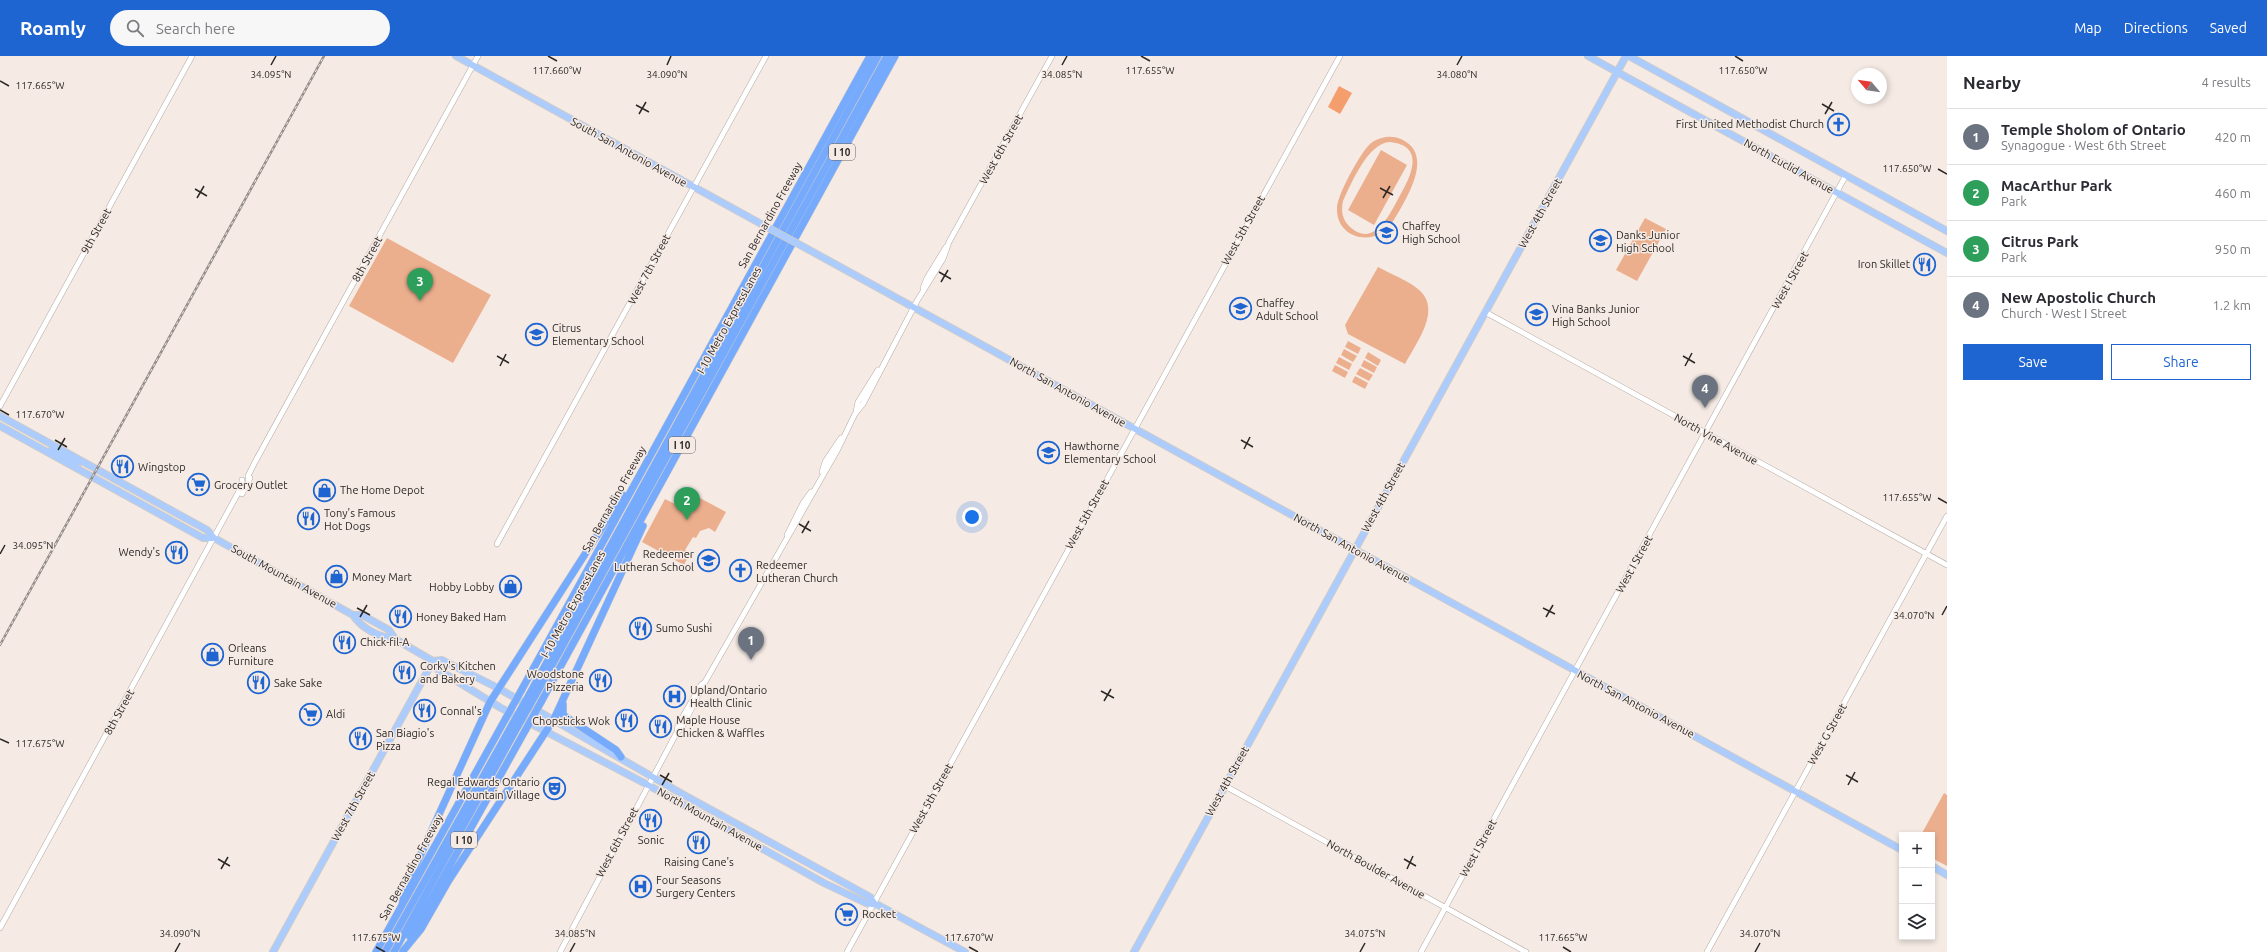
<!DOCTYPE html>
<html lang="en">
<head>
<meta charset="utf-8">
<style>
  body { margin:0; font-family:Ubuntu,sans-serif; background:#f7f7f7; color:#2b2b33 }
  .controls { position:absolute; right:12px; bottom:12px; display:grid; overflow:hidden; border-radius:0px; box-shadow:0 2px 6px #0003 }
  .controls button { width:36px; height:36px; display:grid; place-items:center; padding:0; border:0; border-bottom:1px solid #e1e1e2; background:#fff; color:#2b2b33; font:20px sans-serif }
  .compass { position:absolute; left:1851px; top:12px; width:36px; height:36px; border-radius:50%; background:#fff; box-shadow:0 2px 6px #0003; rotate:299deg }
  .you { position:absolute; left:972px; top:461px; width:14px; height:14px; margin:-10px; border:3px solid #fff; border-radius:50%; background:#1a73e8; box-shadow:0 0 0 6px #1a73e833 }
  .badge { display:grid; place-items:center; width:26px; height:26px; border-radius:50%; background:#1e65d1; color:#fff; font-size:13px; font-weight:700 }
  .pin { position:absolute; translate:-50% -33px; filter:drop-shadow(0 1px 2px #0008) }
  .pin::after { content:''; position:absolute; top:21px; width:14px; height:12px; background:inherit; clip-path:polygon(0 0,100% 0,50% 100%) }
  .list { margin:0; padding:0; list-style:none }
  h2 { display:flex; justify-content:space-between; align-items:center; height:52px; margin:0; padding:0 16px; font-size:17px }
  h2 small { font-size:13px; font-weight:400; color:#7c7c81 }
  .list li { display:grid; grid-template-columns:26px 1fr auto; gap:12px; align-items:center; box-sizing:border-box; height:56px; padding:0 16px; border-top:1px solid #e1e1e2 }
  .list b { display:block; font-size:15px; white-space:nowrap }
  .list p { margin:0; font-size:13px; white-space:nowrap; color:#7c7c81 }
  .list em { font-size:13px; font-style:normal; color:#7c7c81 }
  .actions { display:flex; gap:8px; padding:12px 16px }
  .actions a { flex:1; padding:9px 0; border:1px solid #1e65d1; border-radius:0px; text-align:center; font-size:14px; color:#1e65d1 }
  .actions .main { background:#1e65d1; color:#fff }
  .icon { flex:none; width:22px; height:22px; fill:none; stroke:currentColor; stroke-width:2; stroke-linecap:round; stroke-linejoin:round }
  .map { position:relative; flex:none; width:1947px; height:896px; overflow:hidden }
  header { display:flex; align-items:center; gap:24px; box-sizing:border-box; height:56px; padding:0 20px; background:#1e65d1; color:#fff }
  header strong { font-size:19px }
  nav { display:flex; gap:22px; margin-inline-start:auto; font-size:14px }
  .search { width:280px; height:36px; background:#f7f7f7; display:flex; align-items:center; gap:10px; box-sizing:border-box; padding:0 14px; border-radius:22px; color:#7c7c81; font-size:15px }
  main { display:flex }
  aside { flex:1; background:#fff }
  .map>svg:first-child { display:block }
  .green { fill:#ecaf8e; fill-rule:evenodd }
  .water { fill:#f49e6e }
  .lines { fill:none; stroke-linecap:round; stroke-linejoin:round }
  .minor-casing { stroke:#b4aaa4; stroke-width:6 }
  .major-casing { stroke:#cccbcb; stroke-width:8 }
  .highway-casing { stroke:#cccbcb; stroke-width:8 }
  .minor { stroke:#fff; stroke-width:5 }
  .major { stroke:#adccfe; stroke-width:6 }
  .highway { stroke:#76aafd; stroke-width:7 }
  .rail-casing { stroke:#938c88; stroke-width:2.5 }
  .rail { stroke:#f5eae4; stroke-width:1; stroke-dasharray:3; stroke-linecap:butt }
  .major-bridge-casing { stroke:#cccbcb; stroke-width:8; stroke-linecap:butt }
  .highway-bridge-casing { stroke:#cccbcb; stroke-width:8; stroke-linecap:butt }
  .major-bridge { stroke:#adccfe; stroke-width:6 }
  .highway-bridge { stroke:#76aafd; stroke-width:7 }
  .ticks { fill:none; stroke:#2c2826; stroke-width:1.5 }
  .labels { text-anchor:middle; stroke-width:3; stroke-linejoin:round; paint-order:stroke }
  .shield { fill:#f5eae4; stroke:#68625f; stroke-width:1 }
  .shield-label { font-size:10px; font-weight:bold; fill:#2c2826 }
  .poi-label { font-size:11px; fill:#2c2826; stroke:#f5eae4; text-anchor:start }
  .street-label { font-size:11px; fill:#2c2826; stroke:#f5eae4 }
  .ticks-label { font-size:10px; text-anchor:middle; fill:#2c2826; stroke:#f5eae4; stroke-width:3; stroke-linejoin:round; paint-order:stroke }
</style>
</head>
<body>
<header>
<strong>Roamly</strong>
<div class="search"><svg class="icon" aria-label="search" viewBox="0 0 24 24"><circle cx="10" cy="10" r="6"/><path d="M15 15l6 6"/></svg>Search here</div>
<nav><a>Map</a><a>Directions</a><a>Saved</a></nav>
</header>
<main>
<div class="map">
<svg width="1947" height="896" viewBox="0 0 1947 896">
  <rect width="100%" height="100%" fill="#f5eae4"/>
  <path class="green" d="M1386 81C1395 80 1404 83 1411 90 1432 113 1394 161 1382 184L1378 179C1358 187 1336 175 1337 152 1337 139 1360 98 1369 89 1374 84 1380 82 1386 81ZM1390 86C1428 90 1409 124 1398 143 1389 160 1373 193 1349 170 1342 163 1341 154 1343 145 1352 126 1368 87 1390 86Z
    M1381 94 1407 109 1374 169 1348 154Z
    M1645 162 1666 173 1637 225 1616 214Z
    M387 182 491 239 453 307 349 250Z
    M1378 211C1391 218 1407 224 1418 233 1443 253 1416 287 1405 308L1348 278 1345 269Z
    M1348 285 1361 292 1358 298 1345 291Z
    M1344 293 1357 300 1353 306 1341 299Z
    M1368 296 1381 304 1378 310 1365 302Z
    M1339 301 1352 308 1349 314 1336 307Z
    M1364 304 1377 311 1374 317 1361 310Z
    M1335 309 1348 316 1345 322 1332 315Z
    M1360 312 1373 319 1369 325 1356 318Z
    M1355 320 1368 327 1365 333 1352 326Z
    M685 434 726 456 715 476 709 472 700 475 696 482 693 481 685 494 690 497 684 509 642 486 665 443 677 449Z
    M1944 737 1947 739V810L1932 802V779H1921Z"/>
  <path class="water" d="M1339 30 1352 37 1340 58 1328 51Z"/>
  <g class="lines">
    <defs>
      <path id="minor" d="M923 232 927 222 946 191
        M1485 256 1947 509
        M0 350 192 0
        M856 356 858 346 878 314
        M822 416 825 406 841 382
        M249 425 248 420 255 406 478 0
        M242 438 250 422
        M787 479 803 447 811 436
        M497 488 766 0
        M677 676 681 673 705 626 838 393 855 358 863 348 917 245 943 203 949 186 1052 0
        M1225 730 1526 896
        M0 872 237 439 242 430V424
        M560 896 677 676 678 669 701 629 705 626
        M847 896 1340 0
        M1421 896 1846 119
        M1707 896 1947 460"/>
      <path id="major" d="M456 0 765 170
        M1588 0 1947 197
        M1629 0 1947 175
        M802 190 1902 794
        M0 360 207 474 214 482 353 559H362L389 574 395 583 433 605 437 613 501 652 648 729 824 827 866 847 878 849 965 896
        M0 370 203 482H214
        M47 396 53 394 72 405 80 406
        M353 559C362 573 379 581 395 583
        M433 605 442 604 498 632 684 739 870 841 874 847
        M1932 810 1947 819
        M273 896 433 605
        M1134 896 1626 0"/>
      <path id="highway" d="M521 635 870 0
        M529 639 878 0
        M535 640 887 0
        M541 646 895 0
        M563 648V659L616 694 621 701
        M402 849 406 831 490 646 623 439
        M410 881 526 673
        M403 895 421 873 449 824 554 663 643 470
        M376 896 506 662
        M385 896 513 667
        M394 896 518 670"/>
    </defs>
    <use href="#minor" class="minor-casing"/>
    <use href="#major" class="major-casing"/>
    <use href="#highway" class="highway-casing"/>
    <use href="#minor" class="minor"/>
    <use href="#major" class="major"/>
    <use href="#highway" class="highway"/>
    <defs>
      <path id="rail" d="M0 589 324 0"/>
    </defs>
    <use href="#rail" class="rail-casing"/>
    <use href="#rail" class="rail"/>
    <defs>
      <path id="major-bridge" d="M765 170 802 190"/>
      <path id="highway-bridge" d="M506 662 521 635
        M513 667 529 639
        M518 670 535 640
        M526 673 541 646"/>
    </defs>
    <use href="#major-bridge" class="major-bridge-casing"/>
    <use href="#highway-bridge" class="highway-bridge-casing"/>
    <use href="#major-bridge" class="major-bridge"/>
    <use href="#highway-bridge" class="highway-bridge"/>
  </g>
  <path class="ticks" d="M548 0 557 5M1141 0 1150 5M1735 0 1743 5M271 9 276 0M667 9 671 0M1062 9 1067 0M1457 9 1462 0M0 25 9 30M1822 48 1834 55M636 49 649 56M639 58 646 46M1825 58 1832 46M1938 113 1947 118M1380 132 1393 139M195 133 207 140M197 142 204 130M1383 142 1390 130M939 216 951 223M941 226 948 214M497 300 509 307M1683 300 1695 307M500 310 506 298M1685 310 1692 297M0 354 9 359M55 384 67 391M1241 384 1253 391M1244 393 1250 381M58 394 65 382M1938 442 1947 447M799 468 811 475M802 477 809 465M0 498 5 489M357 552 370 559M1543 552 1555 558M1942 559 1947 550M360 561 367 549M1546 561 1553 549M1101 635 1114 642M1104 645 1111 633M0 683 9 687M660 719 672 726M1846 719 1858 726M662 729 669 717M1848 729 1855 716M218 803 230 810M1404 803 1416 810M221 813 228 801M1407 813 1413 800M376 891 385 896M969 891 978 896M1563 891 1571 896M175 896 180 887M570 896 575 887M1360 896 1365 887M1755 896 1760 887"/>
  <defs>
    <symbol id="church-ring" viewBox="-11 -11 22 22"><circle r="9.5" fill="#f5eae4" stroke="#1e65d1" stroke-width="1.5"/><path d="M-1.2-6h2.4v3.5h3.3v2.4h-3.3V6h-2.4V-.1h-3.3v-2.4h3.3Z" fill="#1e65d1"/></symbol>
    <symbol id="school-ring" viewBox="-11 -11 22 22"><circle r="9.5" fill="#f5eae4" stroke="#1e65d1" stroke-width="1.5"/><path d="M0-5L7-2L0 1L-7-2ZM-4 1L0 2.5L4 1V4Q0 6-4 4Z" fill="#1e65d1"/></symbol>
    <symbol id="restaurant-ring" viewBox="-11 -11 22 22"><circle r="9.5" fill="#f5eae4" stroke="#1e65d1" stroke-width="1.5"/><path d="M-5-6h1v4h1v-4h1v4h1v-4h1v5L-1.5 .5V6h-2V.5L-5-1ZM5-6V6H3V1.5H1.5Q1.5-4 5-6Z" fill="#1e65d1"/></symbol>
    <symbol id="supermarket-ring" viewBox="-11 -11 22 22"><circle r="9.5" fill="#f5eae4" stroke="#1e65d1" stroke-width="1.5"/><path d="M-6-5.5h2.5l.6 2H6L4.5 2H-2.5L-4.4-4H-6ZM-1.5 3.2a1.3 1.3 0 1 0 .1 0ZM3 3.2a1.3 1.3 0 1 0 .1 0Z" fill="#1e65d1"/></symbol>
    <symbol id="shop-ring" viewBox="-11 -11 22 22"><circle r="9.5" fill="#f5eae4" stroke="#1e65d1" stroke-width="1.5"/><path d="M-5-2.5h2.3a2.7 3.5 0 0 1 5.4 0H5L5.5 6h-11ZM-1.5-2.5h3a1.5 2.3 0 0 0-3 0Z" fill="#1e65d1"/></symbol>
    <symbol id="hospital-ring" viewBox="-11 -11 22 22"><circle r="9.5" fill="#f5eae4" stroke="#1e65d1" stroke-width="1.5"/><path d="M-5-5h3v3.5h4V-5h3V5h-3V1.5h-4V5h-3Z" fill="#1e65d1"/></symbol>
    <symbol id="theatre-ring" viewBox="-11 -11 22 22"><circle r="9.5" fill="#f5eae4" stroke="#1e65d1" stroke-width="1.5"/><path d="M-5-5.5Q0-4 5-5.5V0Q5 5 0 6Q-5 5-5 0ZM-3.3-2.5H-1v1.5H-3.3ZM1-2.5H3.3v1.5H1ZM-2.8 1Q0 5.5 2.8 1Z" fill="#1e65d1"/></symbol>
  </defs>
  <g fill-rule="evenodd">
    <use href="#church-ring" x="1826" y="56" width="25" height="25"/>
    <use href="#school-ring" x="1374" y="164" width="25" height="25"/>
    <use href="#school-ring" x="1588" y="172" width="25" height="25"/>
    <use href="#restaurant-ring" x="1912" y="196" width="25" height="25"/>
    <use href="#school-ring" x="1228" y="240" width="25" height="25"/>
    <use href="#school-ring" x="1524" y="246" width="25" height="25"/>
    <use href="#school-ring" x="524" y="266" width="25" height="25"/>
    <use href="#school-ring" x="1036" y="384" width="25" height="25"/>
    <use href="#restaurant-ring" x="110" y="398" width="25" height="25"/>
    <use href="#supermarket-ring" x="186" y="416" width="25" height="25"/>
    <use href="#shop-ring" x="312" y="422" width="25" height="25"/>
    <use href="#restaurant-ring" x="296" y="450" width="25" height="25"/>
    <use href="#restaurant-ring" x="164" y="484" width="25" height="25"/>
    <use href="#school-ring" x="696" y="492" width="25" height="25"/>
    <use href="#church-ring" x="728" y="502" width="25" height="25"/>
    <use href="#shop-ring" x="324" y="508" width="25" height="25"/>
    <use href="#shop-ring" x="498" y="518" width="25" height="25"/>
    <use href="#restaurant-ring" x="388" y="548" width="25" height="25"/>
    <use href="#restaurant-ring" x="628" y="560" width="25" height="25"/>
    <use href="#restaurant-ring" x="332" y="574" width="25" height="25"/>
    <use href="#shop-ring" x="200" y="586" width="25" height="25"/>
    <use href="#restaurant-ring" x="392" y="604" width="25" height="25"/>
    <use href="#restaurant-ring" x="588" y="612" width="25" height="25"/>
    <use href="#restaurant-ring" x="246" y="614" width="25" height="25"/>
    <use href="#hospital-ring" x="662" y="628" width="25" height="25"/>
    <use href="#restaurant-ring" x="412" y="642" width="25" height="25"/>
    <use href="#supermarket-ring" x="298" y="646" width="25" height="25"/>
    <use href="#restaurant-ring" x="614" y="652" width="25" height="25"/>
    <use href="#restaurant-ring" x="648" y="658" width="25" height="25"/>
    <use href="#restaurant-ring" x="348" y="670" width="25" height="25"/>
    <use href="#theatre-ring" x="542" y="720" width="25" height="25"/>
    <use href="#restaurant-ring" x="638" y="752" width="25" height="25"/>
    <use href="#restaurant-ring" x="686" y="774" width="25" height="25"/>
    <use href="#hospital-ring" x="628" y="818" width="25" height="25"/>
    <use href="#supermarket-ring" x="834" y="846" width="25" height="25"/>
  </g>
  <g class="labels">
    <g class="shield">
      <rect x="829" y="88" width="26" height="16" rx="3"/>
      <rect x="669" y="381" width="26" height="16" rx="3"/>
      <rect x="451" y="776" width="26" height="16" rx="3"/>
    </g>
    <g class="shield-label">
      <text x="842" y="100">I 10</text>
      <text x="682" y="393">I 10</text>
      <text x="464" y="788">I 10</text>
    </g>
    <g class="poi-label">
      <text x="1824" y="72" text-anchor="end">First United Methodist Church</text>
      <text x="1402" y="174">Chaffey<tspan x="1402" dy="13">High School</tspan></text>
      <text x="1616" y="183">Danks Junior<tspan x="1616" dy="13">High School</tspan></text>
      <text x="1910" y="212" text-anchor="end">Iron Skillet</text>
      <text x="1256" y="251">Chaffey<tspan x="1256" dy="13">Adult School</tspan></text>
      <text x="1552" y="257">Vina Banks Junior<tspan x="1552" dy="13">High School</tspan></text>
      <text x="552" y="276">Citrus<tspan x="552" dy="13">Elementary School</tspan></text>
      <text x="1064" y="394">Hawthorne<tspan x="1064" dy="13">Elementary School</tspan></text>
      <text x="138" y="415">Wingstop</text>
      <text x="214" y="433">Grocery Outlet</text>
      <text x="340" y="438">The Home Depot</text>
      <text x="324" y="461">Tony's Famous<tspan x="324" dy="13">Hot Dogs</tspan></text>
      <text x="160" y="500" text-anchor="end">Wendy's</text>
      <text x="694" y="502" text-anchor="end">Redeemer<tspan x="694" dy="13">Lutheran School</tspan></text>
      <text x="756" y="513">Redeemer<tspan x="756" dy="13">Lutheran Church</tspan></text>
      <text x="352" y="525">Money Mart</text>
      <text x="494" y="535" text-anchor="end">Hobby Lobby</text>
      <text x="416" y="565">Honey Baked Ham</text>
      <text x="656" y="576">Sumo Sushi</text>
      <text x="360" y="590">Chick-fil-A</text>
      <text x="228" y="596">Orleans<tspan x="228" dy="13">Furniture</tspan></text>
      <text x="420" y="614">Corky's Kitchen<tspan x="420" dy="13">and Bakery</tspan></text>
      <text x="584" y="622" text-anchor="end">Woodstone<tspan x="584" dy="13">Pizzeria</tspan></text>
      <text x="274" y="631">Sake Sake</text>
      <text x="690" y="638">Upland/Ontario<tspan x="690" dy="13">Health Clinic</tspan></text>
      <text x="440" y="659">Connal's</text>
      <text x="326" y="662">Aldi</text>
      <text x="676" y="668">Maple House<tspan x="676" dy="13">Chicken &amp; Waffles</tspan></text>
      <text x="610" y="669" text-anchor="end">Chopsticks Wok</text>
      <text x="376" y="681">San Biagio's<tspan x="376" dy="13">Pizza</tspan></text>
      <text x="540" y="730" text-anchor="end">Regal Edwards Ontario<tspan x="540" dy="13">Mountain Village</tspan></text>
      <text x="651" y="788" text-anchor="middle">Sonic</text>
      <text x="699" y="810" text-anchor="middle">Raising Cane's</text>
      <text x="656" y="828">Four Seasons<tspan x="656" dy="13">Surgery Centers</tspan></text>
      <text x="862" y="862">Rocket</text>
    </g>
    <g class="street-label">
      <text transform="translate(1001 93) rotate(-61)" y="4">West 6th Street</text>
      <text transform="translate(629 96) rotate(29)" y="4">South San Antonio Avenue</text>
      <text transform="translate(1789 110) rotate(29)" y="4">North Euclid Avenue</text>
      <text transform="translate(1540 157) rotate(-61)" y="4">West 4th Street</text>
      <text transform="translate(770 159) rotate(-61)" y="4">San Bernardino Freeway</text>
      <text transform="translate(1243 174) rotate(-61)" y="4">West 5th Street</text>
      <text transform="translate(96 175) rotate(-61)" y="4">9th Street</text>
      <text transform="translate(367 203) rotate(-61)" y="4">8th Street</text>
      <text transform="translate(649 213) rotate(-62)" y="4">West 7th Street</text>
      <text transform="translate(1790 224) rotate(-61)" y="4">West I Street</text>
      <text transform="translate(729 264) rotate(-61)" y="4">I-10 Metro ExpressLanes</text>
      <text transform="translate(1068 336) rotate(29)" y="4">North San Antonio Avenue</text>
      <text transform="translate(1716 383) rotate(29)" y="4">North Vine Avenue</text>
      <text transform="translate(1383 441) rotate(-61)" y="4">West 4th Street</text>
      <text transform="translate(614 443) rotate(-61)" y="4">San Bernardino Freeway</text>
      <text transform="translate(1087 458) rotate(-61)" y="4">West 5th Street</text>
      <text transform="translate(1352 492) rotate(29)" y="4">North San Antonio Avenue</text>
      <text transform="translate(1634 508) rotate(-61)" y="4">West I Street</text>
      <text transform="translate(284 520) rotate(29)" y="4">South Mountain Avenue</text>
      <text transform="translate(573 548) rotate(-61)" y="4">I-10 Metro ExpressLanes</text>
      <text transform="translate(1636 648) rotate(28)" y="4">North San Antonio Avenue</text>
      <text transform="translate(119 656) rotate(-61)" y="4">8th Street</text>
      <text transform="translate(1827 678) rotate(-61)" y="4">West G Street</text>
      <text transform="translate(1227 725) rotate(-61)" y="4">West 4th Street</text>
      <text transform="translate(931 742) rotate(-61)" y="4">West 5th Street</text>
      <text transform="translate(353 750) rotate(-61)" y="4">West 7th Street</text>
      <text transform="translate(710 763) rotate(29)" y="4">North Mountain Avenue</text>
      <text transform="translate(617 786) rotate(-62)" y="4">West 6th Street</text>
      <text transform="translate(1478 792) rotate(-61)" y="4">West I Street</text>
      <text transform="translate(411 811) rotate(-61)" y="4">San Bernardino Freeway</text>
      <text transform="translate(1376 813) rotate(29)" y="4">North Boulder Avenue</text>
    </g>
  </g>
  <g class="ticks-label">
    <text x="557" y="18">117.660°W</text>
    <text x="1150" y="18">117.655°W</text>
    <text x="1743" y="18">117.650°W</text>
    <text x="1062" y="22">34.085°N</text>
    <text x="271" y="22">34.095°N</text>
    <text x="667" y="22">34.090°N</text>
    <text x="1457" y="22">34.080°N</text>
    <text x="40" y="33">117.665°W</text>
    <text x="1907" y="116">117.650°W</text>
    <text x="40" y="362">117.670°W</text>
    <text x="1907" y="445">117.655°W</text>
    <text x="33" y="493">34.095°N</text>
    <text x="1914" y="563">34.070°N</text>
    <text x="40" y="691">117.675°W</text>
    <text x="180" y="881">34.090°N</text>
    <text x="575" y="881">34.085°N</text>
    <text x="1365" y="881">34.075°N</text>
    <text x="1760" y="881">34.070°N</text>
    <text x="376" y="885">117.675°W</text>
    <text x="969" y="885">117.670°W</text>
    <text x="1563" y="885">117.665°W</text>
  </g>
</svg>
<div class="controls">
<button>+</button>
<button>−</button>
<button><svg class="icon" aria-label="layers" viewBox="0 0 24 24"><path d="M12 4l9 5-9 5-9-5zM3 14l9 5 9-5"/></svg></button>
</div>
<svg class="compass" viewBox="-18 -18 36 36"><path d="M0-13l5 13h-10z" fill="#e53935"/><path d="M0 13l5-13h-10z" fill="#7c7c81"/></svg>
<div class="you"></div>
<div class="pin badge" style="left:751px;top:604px;background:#6b7280">1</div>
<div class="pin badge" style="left:687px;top:464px;background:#2e9e5b">2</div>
<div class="pin badge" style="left:420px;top:245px;background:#2e9e5b">3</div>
<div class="pin badge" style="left:1705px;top:352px;background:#6b7280">4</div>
</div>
<aside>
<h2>Nearby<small>4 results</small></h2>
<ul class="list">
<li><span class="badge" style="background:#6b7280">1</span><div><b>Temple Sholom of Ontario</b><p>Synagogue · West 6th Street</p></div><em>420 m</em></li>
<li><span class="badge" style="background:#2e9e5b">2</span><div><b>MacArthur Park</b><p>Park</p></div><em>460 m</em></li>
<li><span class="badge" style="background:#2e9e5b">3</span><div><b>Citrus Park</b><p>Park</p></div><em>950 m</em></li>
<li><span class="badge" style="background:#6b7280">4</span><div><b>New Apostolic Church</b><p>Church · West I Street</p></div><em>1.2 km</em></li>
</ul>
<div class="actions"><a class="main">Save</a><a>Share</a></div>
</aside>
</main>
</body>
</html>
